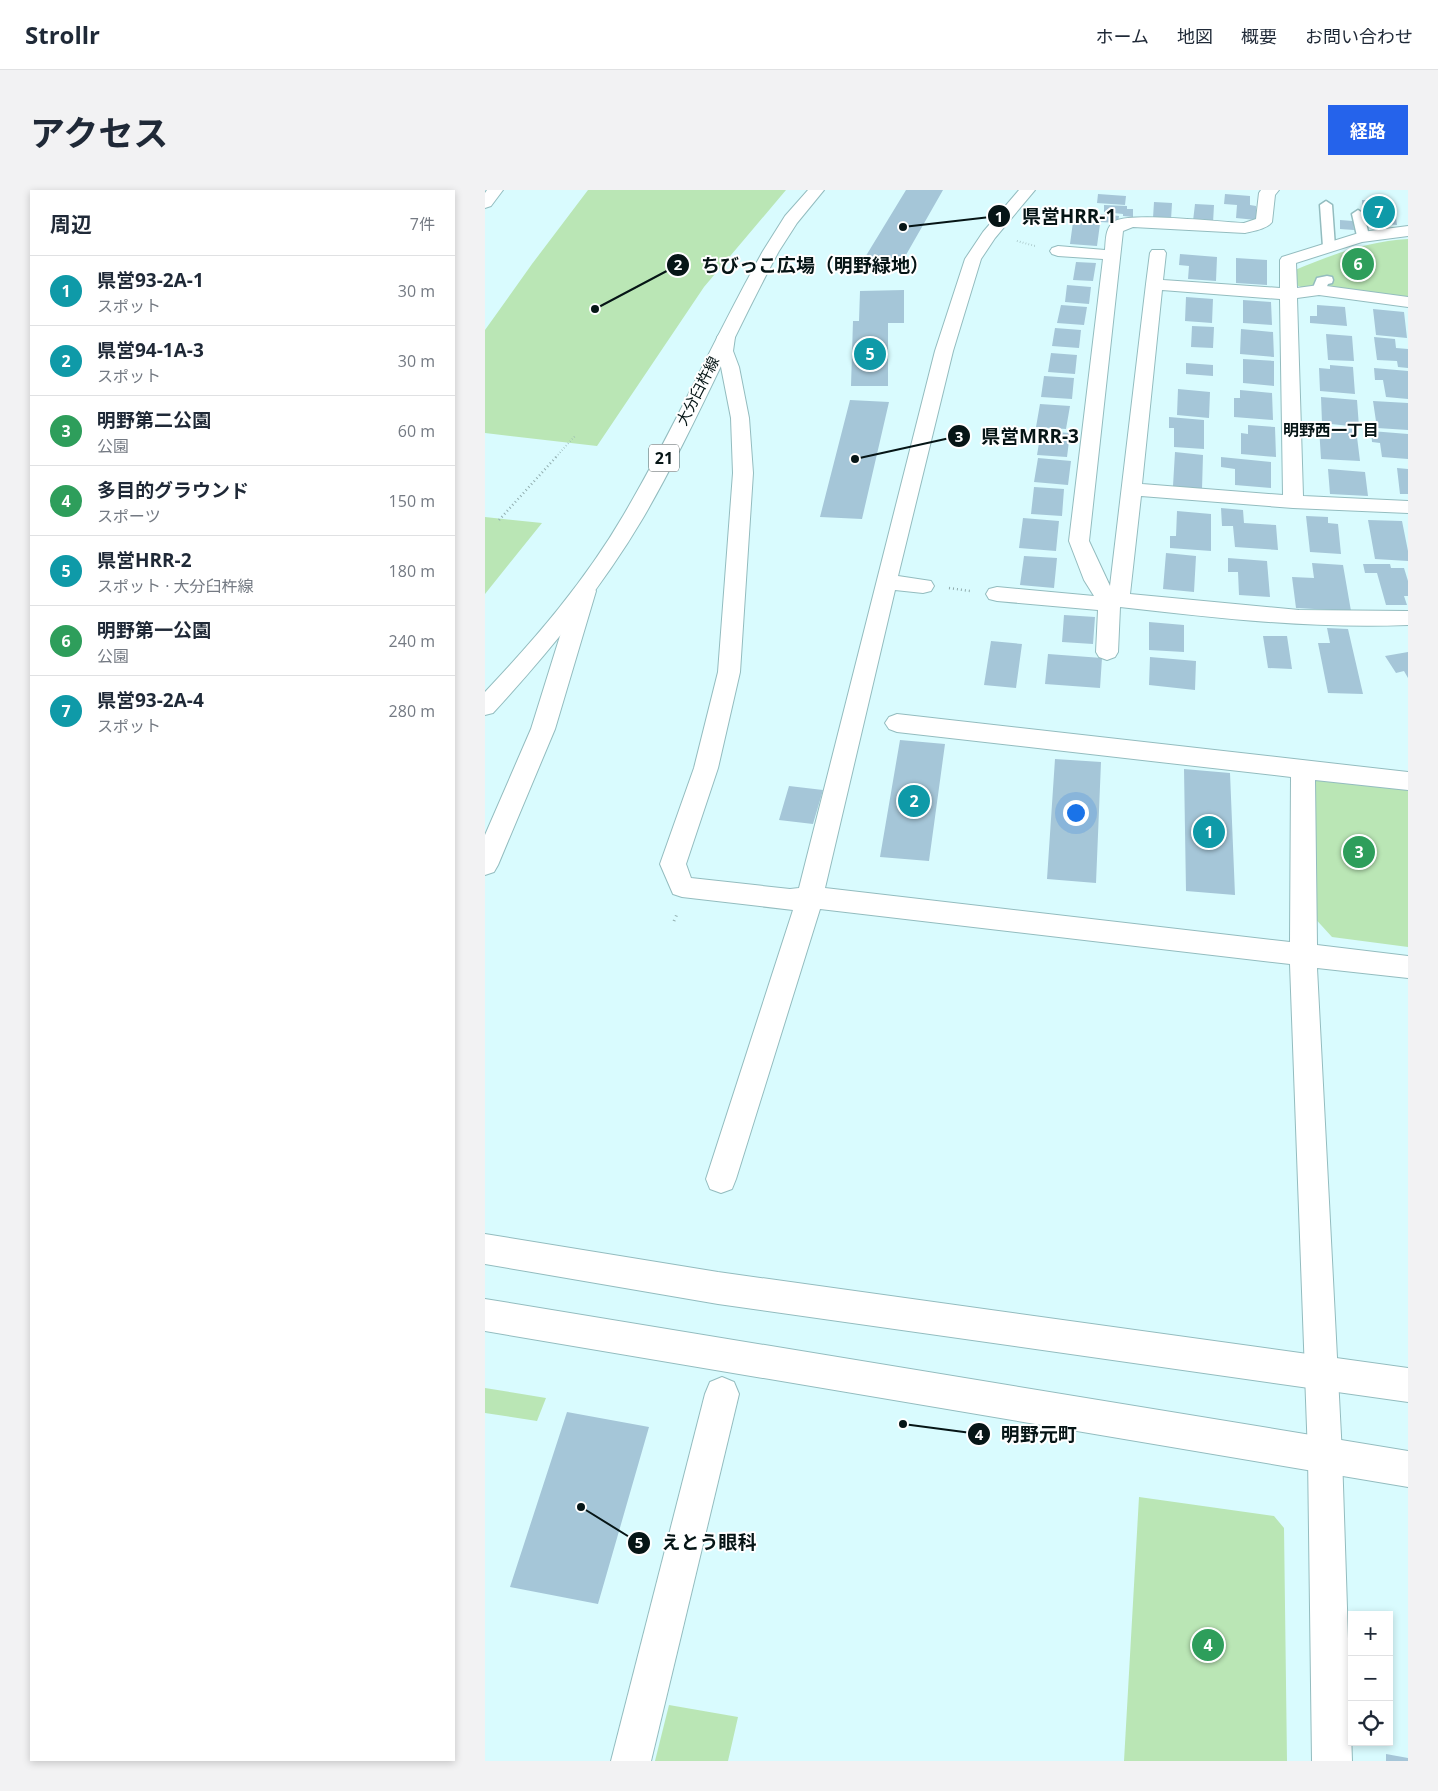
<!DOCTYPE html>
<html lang="ja">
<head>
<meta charset="utf-8">
<style>
  body { margin:0; font-family:"Open Sans","Noto Sans JP",sans-serif; background:#f2f2f3; color:#1f2937 }
  .controls { position:absolute; right:15px; bottom:15px; display:grid; overflow:hidden; border-radius:0px; box-shadow:0 2px 8px #0003 }
  .controls button { width:45px; height:45px; display:grid; place-items:center; padding:0; border:0; border-bottom:1px solid #e0e1e3; background:#fff; color:#1f2937; font:25px sans-serif }
  .you { position:absolute; left:590px; top:622px; width:18px; height:18px; margin:-12px; border:4px solid #fff; border-radius:50%; background:#1a73e8; box-shadow:0 0 0 8px #1a73e833 }
  .badge { display:grid; place-items:center; width:32px; height:32px; border-radius:50%; background:#2563eb; color:#fff; font-size:16px; font-weight:700 }
  .pin { position:absolute; translate:-50% -50%; border:2px solid #fff; box-shadow:0 1px 5px #0006 }
  .list { margin:0; padding:0; list-style:none }
  h2 { display:flex; justify-content:space-between; align-items:center; height:65px; margin:0; padding:0 20px; font-size:21px }
  h2 small { font-size:16px; font-weight:400; color:#747a83 }
  .list li { display:grid; grid-template-columns:32px 1fr auto; gap:15px; align-items:center; box-sizing:border-box; height:70px; padding:0 20px; border-top:1px solid #e0e1e3 }
  .list b { display:block; font-size:19px; white-space:nowrap }
  .list p { margin:0; font-size:16px; white-space:nowrap; color:#747a83 }
  .list em { font-size:16px; font-style:normal; color:#747a83 }
  .icon { flex:none; width:28px; height:28px; fill:none; stroke:currentColor; stroke-width:2; stroke-linecap:round; stroke-linejoin:round }
  .map { position:relative; flex:none; width:923px; height:1571px; overflow:hidden; border-radius:0px }
  header { display:flex; align-items:center; gap:30px; box-sizing:border-box; height:70px; padding:0 25px; background:#fff; border-bottom:1px solid #e0e1e3 }
  header strong { font-size:24px }
  nav { display:flex; gap:28px; margin-inline-start:auto; font-size:18px }
  .intro { display:flex; align-items:center; justify-content:space-between; box-sizing:border-box; height:120px; padding:0 30px }
  h1 { margin:0; font-size:35px }
  .button { padding:12px 22px; border-radius:0px; background:#2563eb; color:#fff; font-size:18px; font-weight:700 }
  main { display:flex; gap:30px; padding:0 30px }
  aside { flex:1; background:#fff; border-radius:0px; box-shadow:0 2px 8px #0003 }
  .map>svg:first-child { display:block }
  .green { fill:#bae6b5 }
  .building { fill:#a5c6d8 }
  .lines { fill:none; stroke-linecap:round; stroke-linejoin:round }
  .service-casing { stroke:#93bcbf; stroke-width:3 }
  .pedestrian-casing { stroke:#93bcbf; stroke-width:2 }
  .minor-casing { stroke:#93bcbf; stroke-width:2 }
  .tertiary-casing { stroke:#93bcbf; stroke-width:2 }
  .primary-casing { stroke:#93bcbf; stroke-width:2 }
  .path-far2 { stroke:#91adaf; stroke-width:2; stroke-dasharray:0.5 2.5; stroke-linecap:butt }
  .path-far1 { stroke:#91adaf; stroke-width:2.5; stroke-dasharray:1 3; stroke-linecap:butt }
  .path { stroke:#91adaf; stroke-width:3; stroke-dasharray:1 4; stroke-linecap:butt }
  .service { fill:#fff; fill-rule:evenodd }
  .pedestrian { fill:#fff; fill-rule:evenodd }
  .minor { fill:#fff; fill-rule:evenodd }
  .tertiary { fill:#fff; fill-rule:evenodd }
  .primary { fill:#fff; fill-rule:evenodd }
  .labels { text-anchor:middle; stroke-width:4; stroke-linejoin:round; paint-order:stroke }
  .far-street-label { font-size:15px; fill:#061516; stroke:#fff }
  .far-neighbourhood-label { font-size:16px; font-weight:bold; fill:#061516; stroke:#fff }
  .shield { fill:#fff; stroke:#515b5c; stroke-width:1 }
  .shield-label { font-size:16px; font-weight:bold; fill:#061516 }
  .leader { fill:none; stroke:#061516; stroke-width:2 }
  .callout-dot { fill:#061516; stroke:#fff; stroke-width:2 }
  .mark-label { font-size:15px; text-anchor:middle; font-weight:bold; fill:#fff }
  .callout-label { font-size:19px; text-anchor:middle; font-weight:bold; fill:#061516; stroke:#fff; stroke-width:4; stroke-linejoin:round; paint-order:stroke }
</style>
</head>
<body>
<header>
<strong>Strollr</strong>
<nav><a>ホーム</a><a>地図</a><a>概要</a><a>お問い合わせ</a></nav>
</header>
<div class="intro"><h1>アクセス</h1><a class="button">経路</a></div>
<main>
<aside>
<h2>周辺<small>7件</small></h2>
<ul class="list">
<li><span class="badge" style="background:#0f9aa8">1</span><div><b>県営93-2A-1</b><p>スポット</p></div><em>30 m</em></li>
<li><span class="badge" style="background:#0f9aa8">2</span><div><b>県営94-1A-3</b><p>スポット</p></div><em>30 m</em></li>
<li><span class="badge" style="background:#2e9e5b">3</span><div><b>明野第二公園</b><p>公園</p></div><em>60 m</em></li>
<li><span class="badge" style="background:#2e9e5b">4</span><div><b>多目的グラウンド</b><p>スポーツ</p></div><em>150 m</em></li>
<li><span class="badge" style="background:#0f9aa8">5</span><div><b>県営HRR-2</b><p>スポット · 大分臼杵線</p></div><em>180 m</em></li>
<li><span class="badge" style="background:#2e9e5b">6</span><div><b>明野第一公園</b><p>公園</p></div><em>240 m</em></li>
<li><span class="badge" style="background:#0f9aa8">7</span><div><b>県営93-2A-4</b><p>スポット</p></div><em>280 m</em></li>
</ul>
</aside>
<div class="map">
<svg width="923" height="1571" viewBox="0 0 923 1571">
  <rect width="100%" height="100%" fill="#d9fbfe"/>
  <path class="green" d="M103 0H301L219 97 112 256 0 243V140L47 74Z
    M923 49V107L826 100 813 96 810 89V80C846 65 883 51 923 49Z
    M0 327 57 333 0 404Z
    M831 589 923 600V757L847 747 826 724 822 598Z
    M0 1198 61 1208 52 1231 0 1223Z
    M654 1307 789 1326 799 1338 802 1571H639Z
    M184 1515 253 1527 243 1571H170Z"/>
  <path class="building" d="M421 0H458L413 79 376 74Z
    M613 4 641 6 640 15 612 13Z
    M740 4 765 6V15L771 16V30L751 28 752 15 739 14Z
    M877 10 909 12 912 35 878 32Z
    M669 12 687 13 686 30 668 28Z
    M710 14 729 15 728 33 708 31Z
    M619 15 642 16V19H648V27L638 26V24L619 22Z
    M616 24 634 26 633 33 615 32Z
    M855 30 868 31 869 40 855 39Z
    M588 32 615 34 612 56 585 54Z
    M695 64 732 67 731 91 703 89 704 76 694 75Z
    M751 68 782 70V95L751 93Z
    M591 72 611 73 608 91 588 90Z
    M582 95 606 97 604 114 580 112Z
    M419 100V133H403V196H366L368 131H374L375 101Z
    M701 107 728 109 727 133 700 131Z
    M758 110 786 112 787 135 758 133Z
    M576 115 602 117 599 135 572 133Z
    M832 115 860 117 862 136 825 133V126H832Z
    M888 119 919 122 922 148 891 145Z
    M707 136 729 137 728 158 706 157Z
    M570 138 596 140 594 158 567 156Z
    M756 139 788 142 789 167 755 164Z
    M841 144 867 146 869 171 843 170Z
    M889 147 910 149 911 158 923 159V178L913 177 912 171 892 170Z
    M566 163 592 165 590 184 563 182Z
    M758 169 789 171V196L758 193Z
    M701 173 728 175V186L701 184Z
    M845 175 868 177 870 204 835 201 834 178 845 179Z
    M889 178 923 181V209L901 207 898 190H890Z
    M559 186 589 188 587 209 556 207Z
    M693 199 725 202 724 228 692 225Z
    M755 200 787 203 788 230 749 227V208H755Z
    M836 207 872 210 874 237 837 233Z
    M365 210 404 212 377 329 335 327Z
    M888 211 923 213V240L892 238Z
    M555 214 585 216 581 239 551 237Z
    M684 227 719 230V259L689 257V238H684Z
    M763 235 790 237 791 267 756 264V243L763 244Z
    M834 237 871 239 875 271 836 269Z
    M556 241 585 243 582 267 552 265Z
    M886 241 923 244V269L897 267 895 253 887 252Z
    M690 262 718 265 717 299 688 296Z
    M736 267 786 272V298L750 295V279L736 277Z
    M553 268 586 271 583 295 549 292Z
    M912 278 923 279V304H915Z
    M843 279 880 282 883 306 845 304Z
    M549 297 579 299 577 326 546 324Z
    M736 318 758 320 759 333 791 335 793 360 750 357 748 336H737Z
    M692 321 726 324V361L685 358V346H691Z
    M821 326 843 327V333L853 334 856 364 825 362Z
    M538 328 574 331 571 361 534 358Z
    M883 330 917 331 923 361V371L890 369Z
    M681 363 711 366 709 402 678 399Z
    M539 366 572 368 569 398 535 395Z
    M743 368 782 371 785 407 754 405 753 382H743Z
    M827 373 858 375 866 421 811 418 807 387 829 388Z
    M878 374H905L906 378H919L923 391V406H919L922 415H901L892 383H880Z
    M579 425 610 427 608 454 577 452Z
    M664 432 699 435V462L664 460Z
    M842 438 863 439 878 504 843 503 833 453H845Z
    M778 446H802L807 479 783 478Z
    M506 451 537 454 531 498 499 495Z
    M923 462V488L919 481 911 483 900 466Z
    M563 464 617 468 615 498 560 494Z
    M665 467 711 471 710 500 664 495Z
    M415 550 460 554 444 671 395 667Z
    M570 569 616 572 611 693 562 689Z
    M699 579 745 583 750 705 701 701Z
    M304 596 338 600 328 634 294 630Z
    M82 1222 164 1237 113 1414 25 1397Z
    M901 1564 923 1568V1571H901Z"/>
  <g class="lines">
    <defs>
      <path id="service" d="M841 11 847 15 850 57 844 61 838 57 835 15Z
        M873 20 879 24 884 46 882 49H874L872 46 867 24Z
        M842 86 847 87 848 90 847 93 843 94 839 103H829L827 100 832 88Z"/>
      <path id="pedestrian" d="M237 1187 249 1192 254 1204 166 1571H126L220 1204 225 1192Z"/>
      <path id="minor" d="M2 0H18L6 16 0 18V3Z
        M534 0H550L510 48 496 69 468 161 413 386 446 391 449 396 446 401 438 403 410 400 340 698 805 752 806 587 412 542 404 539 400 533 404 527 412 524 923 582V600L830 590 832 755 923 766V788L832 778 857 1265 867 1571H827L823 1265 805 774 335 719 251 989 247 999 236 1003 225 999 221 989 308 720 197 707 188 704 175 674 209 578 233 482 248 283 246 228 236 177 230 161 232 147 235 143 241 142 247 143 250 147 248 161 254 177 264 228 268 283 255 482 233 578 201 674 206 688 305 699 314 698 450 161 480 69 498 42Z
        M776 0H794L790 5 787 32C782 39 768 41 760 43L648 37 638 41 604 351 625 396 661 94 665 63 667 60H679L681 63 678 90 795 98V70L797 67 877 42 923 36V46L877 52 811 73 812 98 834 95 923 107V117L834 105 812 108 818 306 923 311V323L808 318 656 306 645 404 814 420 923 421V435C826 439 731 428 635 417L633 462 630 467 622 470 614 467 611 462 613 420 512 411 504 409 501 404 504 399 512 397 609 406 599 390 584 351 618 69 573 66 567 64 565 61 567 58 573 56 620 60C621 50 620 37 630 31 648 22 734 32 759 33L771 29 774 3ZM677 100 795 109 798 305 657 294Z
        M100 394 108 396 111 401 70 539 13 675 9 682 0 685V645L46 539 89 401 92 396Z"/>
      <path id="tertiary" d="M0 1044 233 1082 923 1178V1212L233 1114 0 1074Z
        M0 1109 923 1261V1297L0 1141Z"/>
      <path id="primary" d="M323 0H339L312 33 294 61C246 149 208 242 158 328 116 399 64 462 8 523L0 525V502C51 448 100 391 138 326 189 240 229 148 278 61L300 26Z"/>
    </defs>
    <use href="#service" class="service-casing"/>
    <use href="#pedestrian" class="pedestrian-casing"/>
    <use href="#minor" class="minor-casing"/>
    <use href="#tertiary" class="tertiary-casing"/>
    <use href="#primary" class="primary-casing"/>
    <path class="path-far2" d="M532 51 550 56
      M71 267 90 246"/>
    <path class="path-far1" d="M14 330 72 266
      M464 398 485 401"/>
    <path class="path" d="M189 731 192 724"/>
    <use href="#service" class="service"/>
    <use href="#pedestrian" class="pedestrian"/>
    <use href="#minor" class="minor"/>
    <use href="#tertiary" class="tertiary"/>
    <use href="#primary" class="primary"/>
  </g>
  <g class="labels">
    <g class="far-street-label">
      <text transform="translate(213 201) rotate(-63)" y="5">大分臼杵線</text>
    </g>
    <g class="far-neighbourhood-label">
      <text x="846" y="246">明野西一丁目</text>
    </g>
    <rect class="shield" x="164" y="254.5" width="30" height="27" rx="4"/>
    <g class="shield-label">
      <text x="179" y="274">21</text>
    </g>
  </g>
  <path class="leader" d="M418 37L514 26M110 119L193 75M370 269L474 246M418 1234L494 1244M96 1317L154 1353"/>
  <g class="callout-dot">
    <circle cx="418" cy="37" r="5"/>
    <circle cx="110" cy="119" r="5"/>
    <circle cx="370" cy="269" r="5"/>
    <circle cx="418" cy="1234" r="5"/>
    <circle cx="96" cy="1317" r="5"/>
    <circle cx="514" cy="26" r="12"/>
    <circle cx="193" cy="75" r="12"/>
    <circle cx="474" cy="246" r="12"/>
    <circle cx="494" cy="1244" r="12"/>
    <circle cx="154" cy="1353" r="12"/>
  </g>
  <g class="mark-label">
    <text x="514" y="32">1</text>
    <text x="193" y="80">2</text>
    <text x="474" y="252">3</text>
    <text x="494" y="1250">4</text>
    <text x="154" y="1358">5</text>
  </g>
  <g class="callout-label">
    <text x="584" y="33">県営HRR-1</text>
    <text x="330" y="82">ちびっこ広場（明野緑地）</text>
    <text x="545" y="253">県営MRR-3</text>
    <text x="554" y="1251">明野元町</text>
    <text x="224" y="1359">えとう眼科</text>
  </g>
</svg>
<div class="controls">
<button>+</button>
<button>−</button>
<button><svg class="icon" aria-label="locate" viewBox="0 0 24 24"><circle cx="12" cy="12" r="6"/><path d="M12 2v4M12 18v4M2 12h4M18 12h4"/></svg></button>
</div>
<div class="you"></div>
<div class="pin badge" style="left:724px;top:642px;background:#0f9aa8">1</div>
<div class="pin badge" style="left:429px;top:611px;background:#0f9aa8">2</div>
<div class="pin badge" style="left:874px;top:662px;background:#2e9e5b">3</div>
<div class="pin badge" style="left:723px;top:1455px;background:#2e9e5b">4</div>
<div class="pin badge" style="left:385px;top:164px;background:#0f9aa8">5</div>
<div class="pin badge" style="left:873px;top:74px;background:#2e9e5b">6</div>
<div class="pin badge" style="left:894px;top:22px;background:#0f9aa8">7</div>
</div>
</main>
</body>
</html>
